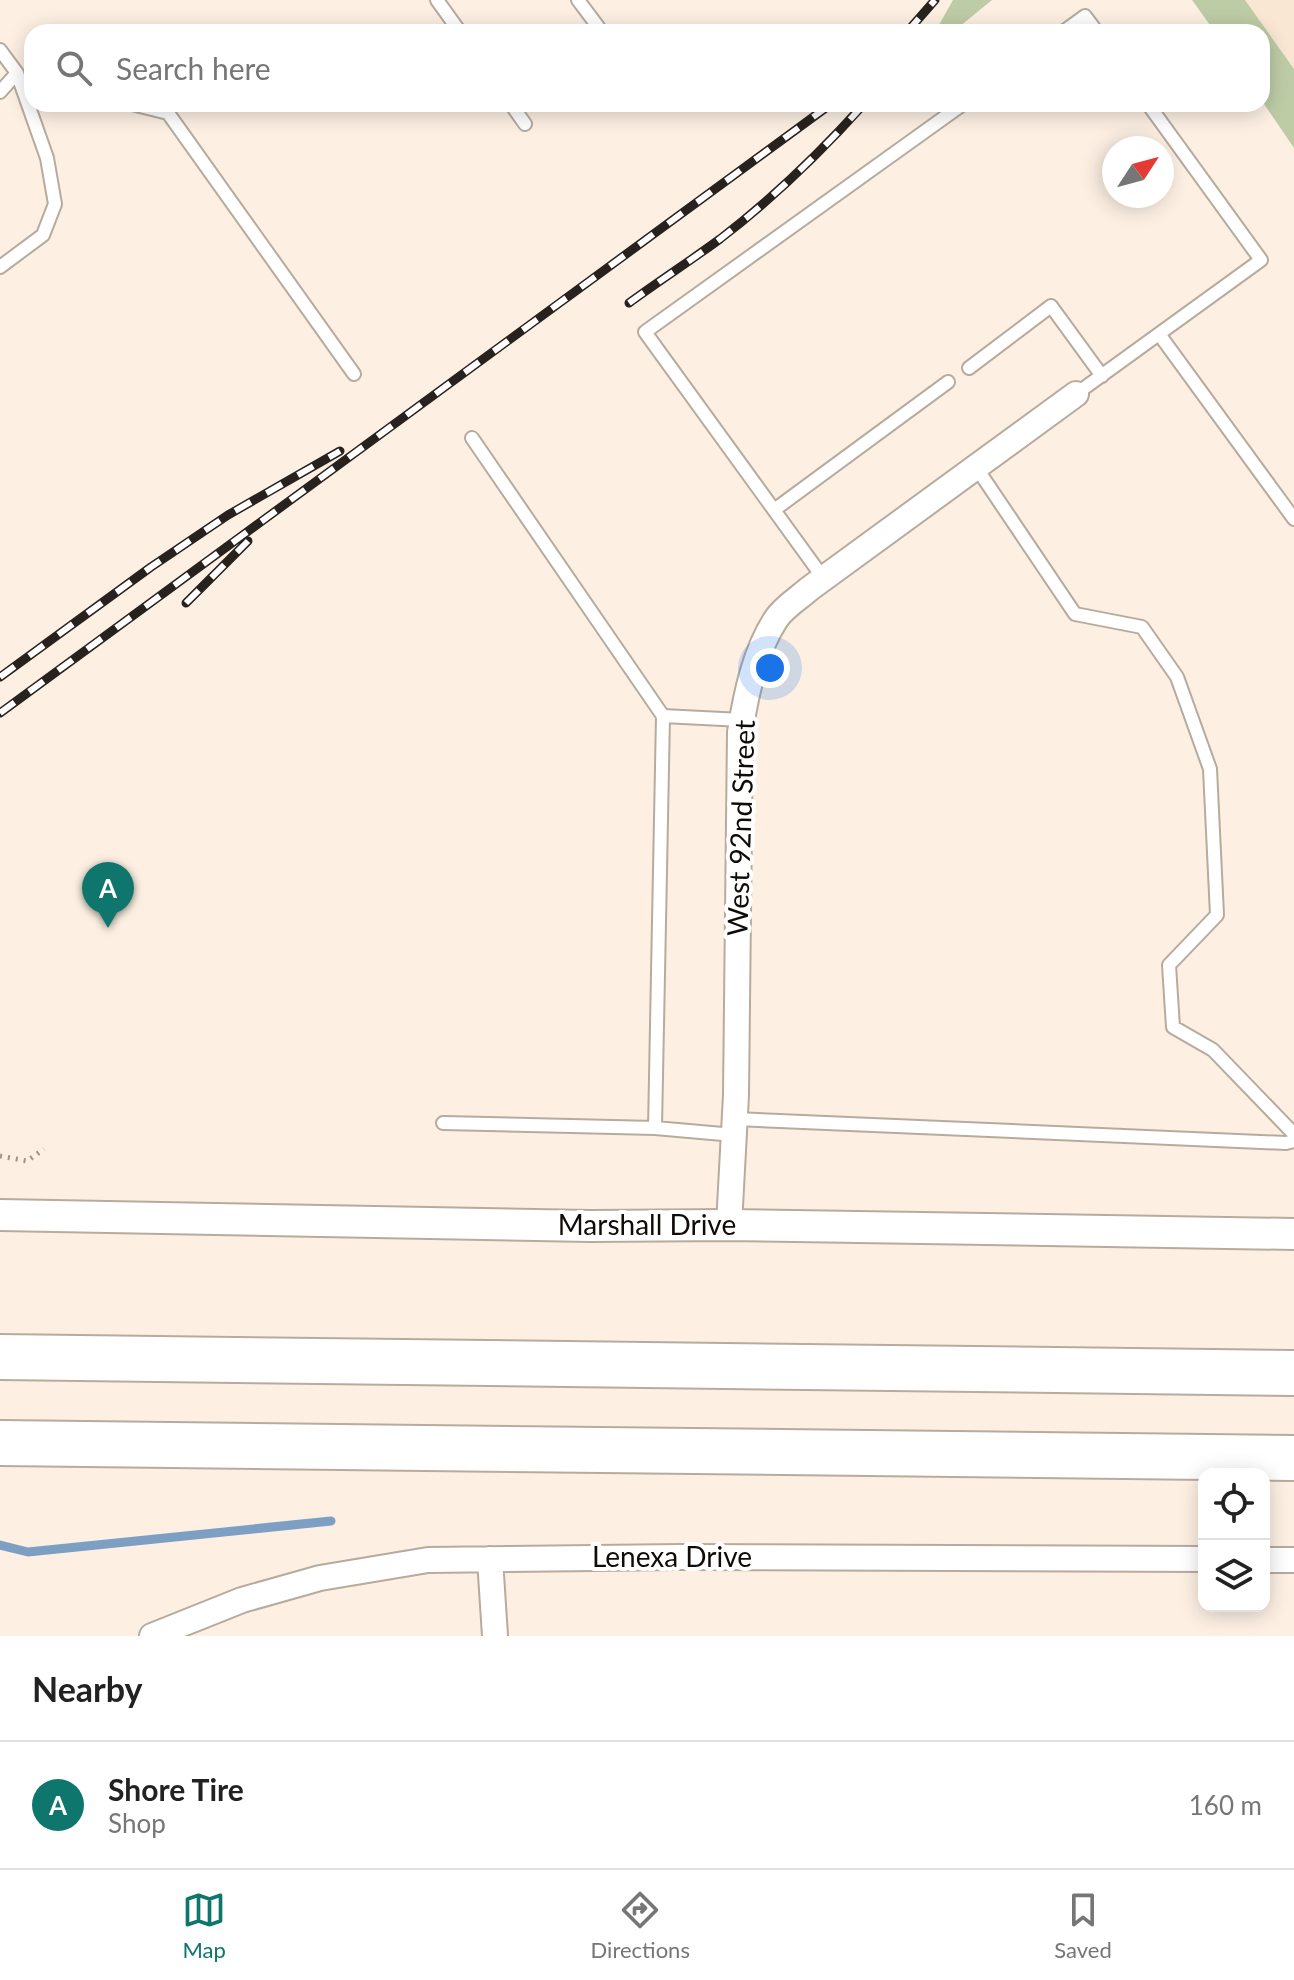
<!DOCTYPE html>
<html lang="en">
<head>
<meta charset="utf-8">
<style>
  body { margin:0; font-family:Lato,sans-serif; background:#f2f2f2; color:#222 }
  .controls { position:absolute; right:24px; bottom:24px; display:grid; overflow:hidden; border-radius:16px; box-shadow:0 4px 20px #0003 }
  .controls button { width:72px; height:72px; display:grid; place-items:center; padding:0; border:0; border-bottom:2px solid #e0e0e0; background:#fff; color:#222; font:40px sans-serif }
  .compass { position:absolute; left:1102px; top:136px; width:72px; height:72px; border-radius:50%; background:#fff; box-shadow:0 4px 20px #0003; rotate:54deg }
  .you { position:absolute; left:770px; top:668px; width:28px; height:28px; margin:-20px; border:6px solid #fff; border-radius:50%; background:#1a73e8; box-shadow:0 0 0 12px #1a73e833 }
  .badge { display:grid; place-items:center; width:52px; height:52px; border-radius:50%; background:#0f766e; color:#fff; font-size:26px; font-weight:700 }
  .pin { position:absolute; translate:-50% -66px; filter:drop-shadow(0 2px 4px #0008) }
  .pin::after { content:''; position:absolute; top:42px; width:28px; height:24px; background:inherit; clip-path:polygon(0 0,100% 0,50% 100%) }
  .list { margin:0; padding:0; list-style:none }
  h2 { display:flex; justify-content:space-between; align-items:center; height:104px; margin:0; padding:0 32px; font-size:34px }
  h2 small { font-size:26px; font-weight:400; color:#767676 }
  .list li { display:grid; grid-template-columns:52px 1fr auto; gap:24px; align-items:center; box-sizing:border-box; height:128px; padding:0 32px; border-top:2px solid #e0e0e0 }
  .list b { display:block; font-size:30px; white-space:nowrap }
  .list p { margin:0; font-size:26px; white-space:nowrap; color:#767676 }
  .list em { font-size:26px; font-style:normal; color:#767676 }
  .icon { flex:none; width:44px; height:44px; fill:none; stroke:currentColor; stroke-width:2; stroke-linecap:round; stroke-linejoin:round }
  .map { position:relative; flex:none; width:1294px; height:1636px; overflow:hidden }
  .search { position:absolute; background:#fff; box-shadow:0 4px 20px #0003; left:24px; right:24px; top:24px; height:88px; display:flex; align-items:center; gap:20px; box-sizing:border-box; padding:0 28px; border-radius:24px; color:#767676; font-size:30px }
  .sheet { height:232px; background:#fff }
  nav { display:flex; justify-content:space-around; align-items:center; box-sizing:border-box; height:112px; border-top:2px solid #e0e0e0; background:#fff; font-size:22px; color:#767676 }
  nav a { display:grid; justify-items:center; gap:4px }
  nav .on { color:#0f766e }
  .map>svg:first-child { display:block }
  .built { fill:#f9e7d3 }
  .green { fill:#becca6 }
  .lines { fill:none; stroke-linecap:round; stroke-linejoin:round }
  .stream { stroke:#7d9fc4; stroke-width:9 }
  .service-casing { stroke:#b7ab9e; stroke-width:16 }
  .minor-casing { stroke:#b7ab9e; stroke-width:28 }
  .tertiary-casing { stroke:#b7ab9e; stroke-width:34 }
  .motorway-casing { stroke:#b7ab9e; stroke-width:48 }
  .path { stroke:#9e948b; stroke-width:5; stroke-dasharray:2 6; stroke-linecap:butt }
  .service { stroke:#fff; stroke-width:12 }
  .minor { stroke:#fff; stroke-width:24 }
  .tertiary { stroke:#fff; stroke-width:30 }
  .motorway { stroke:#fff; stroke-width:44 }
  .rail-casing { stroke:#27221d; stroke-width:9 }
  .rail { stroke:#fff; stroke-width:6; stroke-dasharray:18; stroke-linecap:butt }
  .labels { text-anchor:middle; stroke-width:8; stroke-linejoin:round; paint-order:stroke }
  .street-label { font-size:28px; fill:#0f0b07; stroke:#fff }
</style>
</head>
<body>
<div class="map">
<svg width="1294" height="1636" viewBox="0 0 1294 1636">
  <rect width="100%" height="100%" fill="#fdf0e3"/>
  <path class="built" d="M1224 0H1294V99L1262 32Z"/>
  <path class="green" d="M953 0H992L953 32H935Z
    M1192 0H1245L1294 69V148L1262 101V32H1215Z"/>
  <g class="lines">
    <path class="stream" d="M0 1545 28 1552 331 1521"/>
    <defs>
      <path id="service" d="M437 0 460 32
        M578 0 602 32
        M1063 32 1085 16 1097 32
        M0 50 17 73 47 158 55 204 43 235 0 267
        M0 92 17 73
        M132 104 168 113 354 374
        M511 104 525 124
        M1159 334 1294 519
        M969 368 1051 306 1102 376
        M1076 394 1261 260 1148 104
        M976 467 1075 614 1142 627 1177 677 1210 769 1217 915 1169 965 1173 1027 1213 1050 1294 1134
        M774 510 948 382
        M824 579 645 332 963 104
        M663 716 742 720
        M735 1119 1286 1143 1294 1141
        M443 1123 655 1128 663 716 472 438
        M655 1128 734 1135"/>
      <path id="minor" d="M729 1225 736 1095 740 732C746 694 755 651 776 619 784 607 799 598 809 589L1076 394
        M490 1559 495 1636
        M1264 1560H1294
        M152 1636 242 1600 320 1578 428 1560 681 1557 1204 1559"/>
      <path id="tertiary" d="M0 1215 590 1226 729 1225 1294 1234"/>
      <path id="motorway" d="M0 1357 1294 1373
        M0 1443 1294 1458"/>
    </defs>
    <use href="#service" class="service-casing"/>
    <use href="#minor" class="minor-casing"/>
    <use href="#tertiary" class="tertiary-casing"/>
    <use href="#motorway" class="motorway-casing"/>
    <path class="path" d="M0 1156 27 1161 44 1149"/>
    <use href="#service" class="service"/>
    <use href="#minor" class="minor"/>
    <use href="#tertiary" class="tertiary"/>
    <use href="#motorway" class="motorway"/>
    <defs>
      <path id="rail" d="M907 32 935 0
        M629 303C659 281 690 261 720 239 772 199 820 153 864 104
        M186 603 248 541
        M0 677 151 567 228 515 340 451
        M0 713 831 104"/>
    </defs>
    <use href="#rail" class="rail-casing"/>
    <use href="#rail" class="rail"/>
  </g>
  <g class="labels">
    <g class="street-label">
      <text transform="translate(741 828) rotate(-88)" y="10">West 92nd Street</text>
      <text x="647" y="1235">Marshall Drive</text>
      <text x="672" y="1567">Lenexa Drive</text>
    </g>
  </g>
</svg>
<div class="controls">
<button><svg class="icon" aria-label="locate" viewBox="0 0 24 24"><circle cx="12" cy="12" r="6"/><path d="M12 2v4M12 18v4M2 12h4M18 12h4"/></svg></button>
<button><svg class="icon" aria-label="layers" viewBox="0 0 24 24"><path d="M12 4l9 5-9 5-9-5zM3 14l9 5 9-5"/></svg></button>
</div>
<svg class="compass" viewBox="-18 -18 36 36"><path d="M0-13l5 13h-10z" fill="#e53935"/><path d="M0 13l5-13h-10z" fill="#767676"/></svg>
<div class="you"></div>
<div class="pin badge" style="left:108px;top:928px">A</div>
<div class="search"><svg class="icon" aria-label="search" viewBox="0 0 24 24"><circle cx="10" cy="10" r="6"/><path d="M15 15l6 6"/></svg>Search here</div>
</div>
<section class="sheet">
<h2>Nearby<small></small></h2>
<ul class="list">
<li><span class="badge">A</span><div><b>Shore Tire</b><p>Shop</p></div><em>160 m</em></li>
</ul>
</section>
<nav>
<a class="on"><svg class="icon" aria-label="map" viewBox="0 0 24 24"><path d="M3 6l6-2 6 2 6-2v14l-6 2-6-2-6 2zM9 4v14M15 6v14"/></svg>Map</a>
<a><svg class="icon" aria-label="directions" viewBox="0 0 24 24"><path d="M12 3l9 9-9 9-9-9zM9 14v-3h6M13 9l2 2-2 2"/></svg>Directions</a>
<a><svg class="icon" aria-label="saved" viewBox="0 0 24 24"><path d="M7 4h10v16l-5-4-5 4z"/></svg>Saved</a>
</nav>
</body>
</html>
